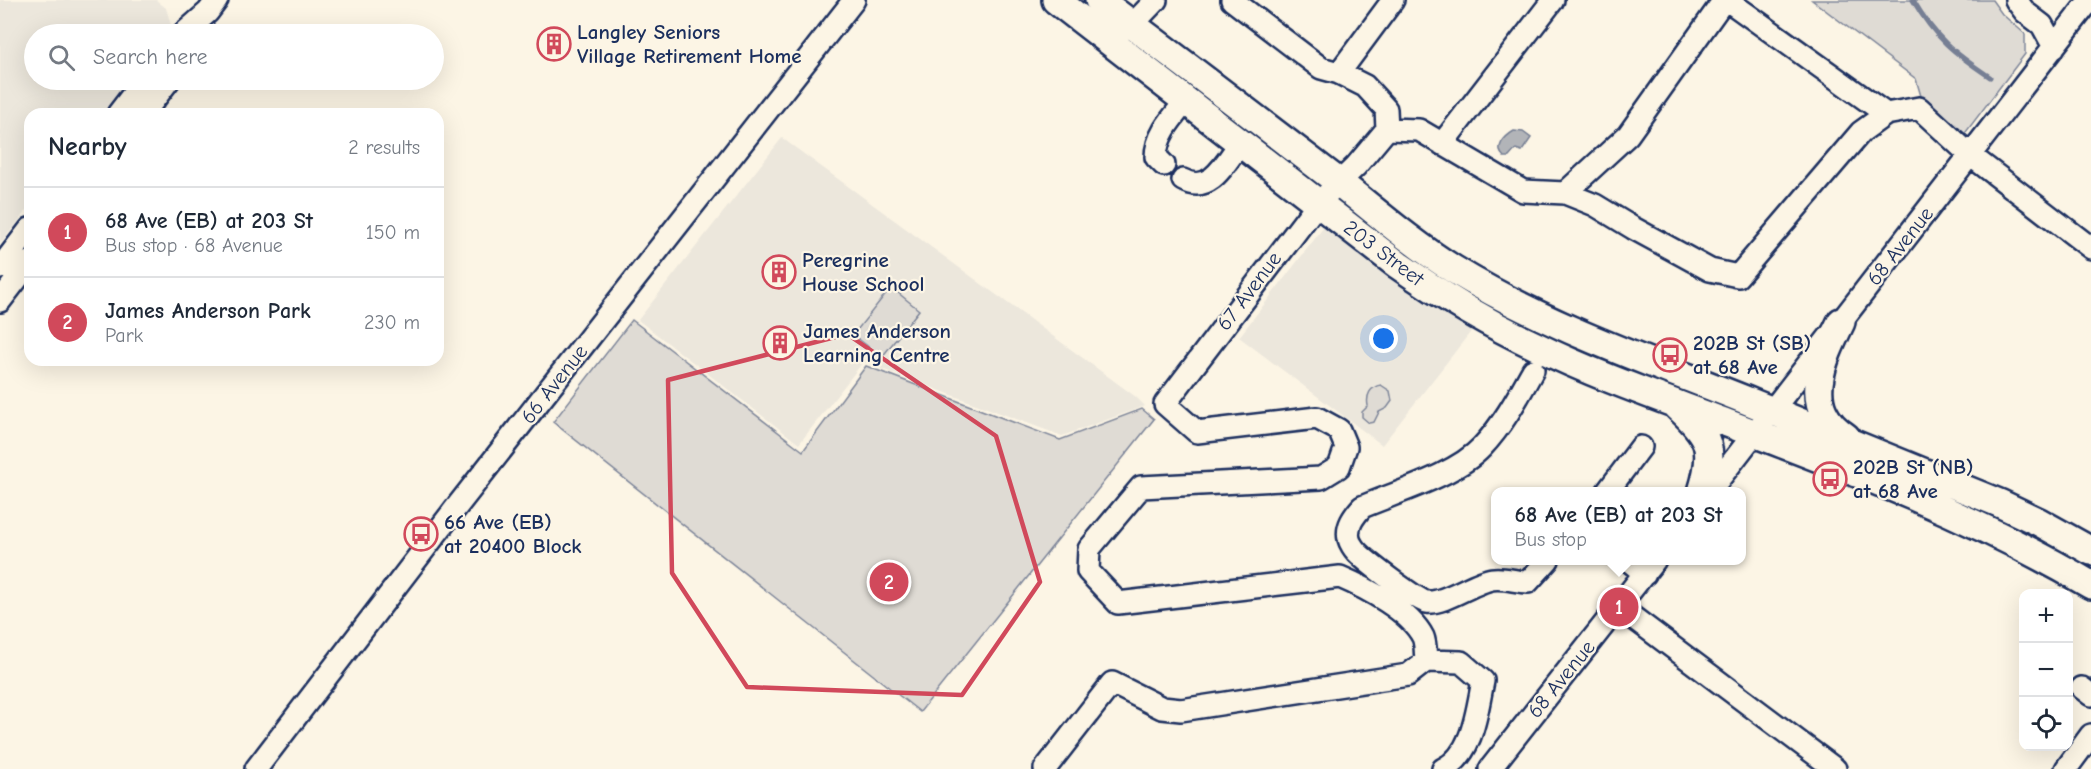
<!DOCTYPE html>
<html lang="en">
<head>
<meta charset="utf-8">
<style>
  body { margin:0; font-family:"Comic Neue",sans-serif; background:#f6f6f7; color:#1f2937 }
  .controls { position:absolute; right:18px; bottom:18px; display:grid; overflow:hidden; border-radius:12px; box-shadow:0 6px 24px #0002 }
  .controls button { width:54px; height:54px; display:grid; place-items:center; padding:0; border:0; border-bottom:2px solid #e0e1e3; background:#fff; color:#1f2937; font:30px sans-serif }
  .you { position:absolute; left:1384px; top:339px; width:21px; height:21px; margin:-15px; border:4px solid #fff; border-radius:50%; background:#1a73e8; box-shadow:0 0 0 9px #1a73e833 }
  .badge { display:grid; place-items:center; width:39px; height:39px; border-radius:50%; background:#d1495b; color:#fff; font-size:20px; font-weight:700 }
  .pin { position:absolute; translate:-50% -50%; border:3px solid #fff; box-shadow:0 2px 6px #0006 }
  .popup { position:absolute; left:1491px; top:487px; width:255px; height:78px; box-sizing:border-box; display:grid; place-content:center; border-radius:12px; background:#fff; filter:drop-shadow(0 2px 4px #0005); font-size:20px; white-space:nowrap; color:#747a83 }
  .popup b { font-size:22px; color:#1f2937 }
  .popup::after { content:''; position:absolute; left:50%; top:100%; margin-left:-12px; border:12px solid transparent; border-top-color:#fff }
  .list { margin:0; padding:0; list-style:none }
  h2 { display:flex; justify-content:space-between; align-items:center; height:78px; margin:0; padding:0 24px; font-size:26px }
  h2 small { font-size:20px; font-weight:400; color:#747a83 }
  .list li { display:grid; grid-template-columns:39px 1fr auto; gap:18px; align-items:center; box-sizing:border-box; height:90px; padding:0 24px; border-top:2px solid #e0e1e3 }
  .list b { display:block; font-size:22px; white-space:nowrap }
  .list p { margin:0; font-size:20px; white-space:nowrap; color:#747a83 }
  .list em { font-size:20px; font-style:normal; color:#747a83 }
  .icon { flex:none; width:33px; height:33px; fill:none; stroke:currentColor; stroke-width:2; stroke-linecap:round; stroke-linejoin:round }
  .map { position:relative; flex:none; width:2091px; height:769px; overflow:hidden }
  .search { position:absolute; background:#fff; box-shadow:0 6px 24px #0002; left:24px; top:24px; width:420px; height:66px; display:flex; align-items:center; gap:15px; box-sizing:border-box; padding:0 21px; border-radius:33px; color:#747a83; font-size:22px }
  .panel { position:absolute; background:#fff; box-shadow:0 6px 24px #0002; left:24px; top:108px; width:420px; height:258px; border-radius:18px }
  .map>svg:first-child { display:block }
  .built { fill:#ece7dc }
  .green { fill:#dfdbd4; stroke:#7d8599; stroke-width:1.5 }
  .water { fill:#b2b4b8; stroke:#767f94; stroke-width:1.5 }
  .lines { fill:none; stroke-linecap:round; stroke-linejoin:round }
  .stream { stroke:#767f94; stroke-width:5 }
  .minor-casing { stroke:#1b2f5e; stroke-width:26 }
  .major-casing { stroke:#1b2f5e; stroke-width:32 }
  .minor { stroke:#fcf5e5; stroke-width:21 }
  .major { stroke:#fcf5e5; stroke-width:27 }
  .marked { fill:none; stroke:#d1495b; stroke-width:4.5; stroke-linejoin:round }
  .labels { text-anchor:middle; stroke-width:4.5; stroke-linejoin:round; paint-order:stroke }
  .poi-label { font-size:21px; font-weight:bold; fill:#1b2f5e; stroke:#fcf5e5; text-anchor:start }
  .street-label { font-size:21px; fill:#1b2f5e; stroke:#fcf5e5 }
</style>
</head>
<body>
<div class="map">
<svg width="2091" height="769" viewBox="0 0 2091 769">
  <rect width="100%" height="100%" fill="#fcf5e5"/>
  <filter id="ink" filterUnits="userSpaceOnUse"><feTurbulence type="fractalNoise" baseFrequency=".0167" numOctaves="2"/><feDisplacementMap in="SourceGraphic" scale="12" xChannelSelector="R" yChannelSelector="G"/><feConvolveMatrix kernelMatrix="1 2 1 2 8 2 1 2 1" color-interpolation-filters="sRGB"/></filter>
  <g filter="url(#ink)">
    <path class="built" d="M0 0H156L166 8 171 25 163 34H34V80H128L101 114H30V206L0 244Z
      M782 138 1136 397 1145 406 1062 436 863 362 799 444 638 320Z
      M1327 223 1476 325 1382 445 1239 337Z"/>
    <path class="green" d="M1812 0H1992L2002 14 2025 34V54L1963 136 1923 103 1916 79Z
      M891 287 919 310 882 357 853 335Z
      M632 320 803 451 866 366 1060 440 1142 409 1154 419 920 712 553 422Z
      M1381 385 1390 391 1392 401 1387 408 1379 412 1374 422 1369 423 1362 417V412L1368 406C1366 395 1370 387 1381 385Z"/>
    <path class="water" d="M1514 131 1523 132 1531 138 1522 151 1516 149 1509 157H1504C1494 148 1504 137 1514 131Z"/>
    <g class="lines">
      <path class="stream" d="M1913 0C1935 38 1954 53 1990 77"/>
      <defs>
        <path id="minor" d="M1232 0 1321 68 1339 73 1365 86 1386 109 1387 129
          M1727 0 1886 114
          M2016 0 2025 12 2042 25 2054 47
          M1118 32 1132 25 1156 0
          M183 34 208 12 217 0
          M1339 73 1393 0
          M118 114 144 80
          M143 114 169 80
          M1442 144 1553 0
          M1164 165 1156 157C1156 135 1173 117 1186 101
          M1183 180C1210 195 1226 162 1240 143
          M1565 193 1628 135 1724 0
          M0 268 30 229
          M0 301 30 262
          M1533 370C1518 397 1503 425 1482 447 1456 475 1397 492 1362 507 1354 516 1346 526 1349 539 1350 543 1354 549 1356 551 1364 560 1417 601 1427 602 1444 604 1474 582 1492 579 1504 577 1516 582 1528 582L1548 560
          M1607 492 1641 447
          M1709 492 2090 0
          M1628 560 1645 574
          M1619 607 1835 769
          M1426 661 1461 662 1483 681C1477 710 1473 755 1443 769
          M2082 688 2091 695
          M256 769 455 509 854 0
          M1045 769 1112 683 1162 708 1181 710 1408 675 1426 661C1425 654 1426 644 1423 637 1410 611 1366 588 1340 577L1118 603 1088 571 1089 549 1141 487 1321 478 1339 467 1346 447 1339 430 1317 418 1197 432 1165 404 1318 203 1356 166 1387 129 1419 130 1523 191 1565 193 1595 205 1633 228 1710 270 1738 276 1861 132 1886 114 1919 108 1970 155 2091 248
          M1490 769 1655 560
          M2066 769 2091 735"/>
        <path id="major" d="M1056 0 1398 265C1442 296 1489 324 1538 347 1599 377 1664 399 1727 423 1850 469 1978 518 2091 585
          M1099 0C1177 58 1255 118 1332 177 1372 208 1410 242 1453 269 1547 327 1651 362 1753 403 1835 436 1917 469 1999 503L2039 522 2091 551
          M1841 322C1822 361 1800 407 1846 437
          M1678 407C1711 437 1715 449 1702 492"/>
      </defs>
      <use href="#minor" class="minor-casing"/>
      <use href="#major" class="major-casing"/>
      <use href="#minor" class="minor"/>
      <use href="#major" class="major"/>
    </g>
  </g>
  <path class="marked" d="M847 334 996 436 1040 582 962 695 747 687 672 573 668 380Z"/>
  <defs>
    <symbol id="building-ring" viewBox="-11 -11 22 22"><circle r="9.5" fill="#fcf5e5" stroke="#d1495b" stroke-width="1.5"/><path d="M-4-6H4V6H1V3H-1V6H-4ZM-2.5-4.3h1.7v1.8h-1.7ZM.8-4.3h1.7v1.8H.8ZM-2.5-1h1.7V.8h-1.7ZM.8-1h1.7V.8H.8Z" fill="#d1495b"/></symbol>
    <symbol id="bus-ring" viewBox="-11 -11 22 22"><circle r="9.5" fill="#fcf5e5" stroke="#d1495b" stroke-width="1.5"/><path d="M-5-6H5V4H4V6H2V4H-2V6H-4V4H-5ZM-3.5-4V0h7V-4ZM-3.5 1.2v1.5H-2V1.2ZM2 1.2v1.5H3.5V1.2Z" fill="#d1495b"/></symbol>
  </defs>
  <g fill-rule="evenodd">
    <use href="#building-ring" x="535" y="25" width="38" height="38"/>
    <use href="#building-ring" x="760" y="253" width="38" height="38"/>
    <use href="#building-ring" x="761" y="324" width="38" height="38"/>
    <use href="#bus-ring" x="1651" y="336" width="38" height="38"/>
    <use href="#bus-ring" x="1811" y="460" width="38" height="38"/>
    <use href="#bus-ring" x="402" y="515" width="38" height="38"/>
  </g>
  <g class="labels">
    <g class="poi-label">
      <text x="577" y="39">Langley Seniors<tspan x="577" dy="24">Village Retirement Home</tspan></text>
      <text x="802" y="267">Peregrine<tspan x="802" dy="24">House School</tspan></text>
      <text x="803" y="338">James Anderson<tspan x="803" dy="24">Learning Centre</tspan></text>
      <text x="1693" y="350">202B St (SB)<tspan x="1693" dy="24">at 68 Ave</tspan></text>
      <text x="1853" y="474">202B St (NB)<tspan x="1853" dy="24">at 68 Ave</tspan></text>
      <text x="444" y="529">66 Ave (EB)<tspan x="444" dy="24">at 20400 Block</tspan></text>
    </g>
    <g class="street-label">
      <text transform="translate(1900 246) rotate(-52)" y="7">68 Avenue</text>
      <text transform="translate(1384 253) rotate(37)" y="7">203 Street</text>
      <text transform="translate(1249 291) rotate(-53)" y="7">67 Avenue</text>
      <text transform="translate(554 384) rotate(-52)" y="7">66 Avenue</text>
      <text transform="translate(1561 679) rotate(-51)" y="7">68 Avenue</text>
    </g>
  </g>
</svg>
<div class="controls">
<button>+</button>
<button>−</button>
<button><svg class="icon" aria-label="locate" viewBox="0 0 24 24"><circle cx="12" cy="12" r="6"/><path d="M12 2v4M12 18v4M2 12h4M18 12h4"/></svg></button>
</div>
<div class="you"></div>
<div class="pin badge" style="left:1619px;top:607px">1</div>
<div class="popup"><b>68 Ave (EB) at 203 St</b>Bus stop</div>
<div class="pin badge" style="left:889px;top:582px">2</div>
<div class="search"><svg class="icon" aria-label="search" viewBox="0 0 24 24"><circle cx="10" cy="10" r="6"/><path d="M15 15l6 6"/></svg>Search here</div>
<section class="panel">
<h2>Nearby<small>2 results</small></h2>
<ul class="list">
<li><span class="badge">1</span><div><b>68 Ave (EB) at 203 St</b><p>Bus stop · 68 Avenue</p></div><em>150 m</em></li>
<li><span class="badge">2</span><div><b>James Anderson Park</b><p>Park</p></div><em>230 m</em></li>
</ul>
</section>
</div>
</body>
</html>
